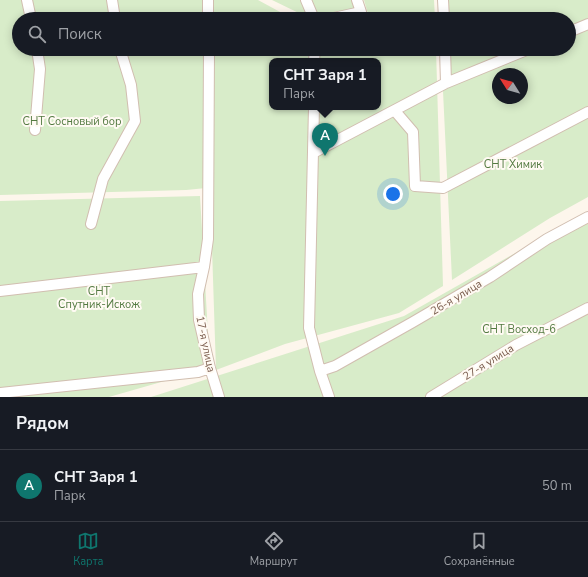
<!DOCTYPE html>
<html lang="ru">
<head>
<meta charset="utf-8">
<style>
  body { margin:0; font-family:"Nunito Sans",sans-serif; background:#242831; color:#f1f3f6 }
  .compass { position:absolute; left:492px; top:68px; width:36px; height:36px; border-radius:50%; background:#171b24; box-shadow:0 2px 10px #0003; rotate:307deg }
  .you { position:absolute; left:393px; top:194px; width:14px; height:14px; margin:-10px; border:3px solid #fff; border-radius:50%; background:#1a73e8; box-shadow:0 0 0 6px #1a73e833 }
  .badge { display:grid; place-items:center; width:26px; height:26px; border-radius:50%; background:#0f766e; color:#fff; font-size:13px; font-weight:700 }
  .pin { position:absolute; translate:-50% -33px; filter:drop-shadow(0 1px 2px #0008) }
  .pin::after { content:''; position:absolute; top:21px; width:14px; height:12px; background:inherit; clip-path:polygon(0 0,100% 0,50% 100%) }
  .popup { position:absolute; left:269px; top:58px; width:112px; height:52px; box-sizing:border-box; display:grid; place-content:center; border-radius:8px; background:#171b24; filter:drop-shadow(0 1px 3px #0005); font-size:13px; white-space:nowrap; color:#9ea1a6 }
  .popup b { font-size:15px; color:#f1f3f6 }
  .popup::after { content:''; position:absolute; left:50%; top:100%; margin-left:-8px; border:8px solid transparent; border-top-color:#171b24 }
  .list { margin:0; padding:0; list-style:none }
  h2 { display:flex; justify-content:space-between; align-items:center; height:52px; margin:0; padding:0 16px; font-size:17px }
  h2 small { font-size:13px; font-weight:400; color:#9ea1a6 }
  .list li { display:grid; grid-template-columns:26px 1fr auto; gap:12px; align-items:center; box-sizing:border-box; height:72px; padding:0 16px; border-top:1px solid #363941 }
  .list b { display:block; font-size:15px; white-space:nowrap }
  .list p { margin:0; font-size:13px; white-space:nowrap; color:#9ea1a6 }
  .list em { font-size:13px; font-style:normal; color:#9ea1a6 }
  .icon { flex:none; width:22px; height:22px; fill:none; stroke:currentColor; stroke-width:2; stroke-linecap:round; stroke-linejoin:round }
  .map { position:relative; flex:none; width:588px; height:397px; overflow:hidden }
  .search { position:absolute; background:#171b24; box-shadow:0 2px 10px #0003; left:12px; right:12px; top:12px; height:44px; display:flex; align-items:center; gap:10px; box-sizing:border-box; padding:0 14px; border-radius:22px; color:#9ea1a6; font-size:15px }
  .sheet { height:124px; background:#171b24 }
  nav { display:flex; justify-content:space-around; align-items:center; box-sizing:border-box; height:56px; border-top:1px solid #363941; background:#171b24; font-size:11px; color:#9ea1a6 }
  nav a { display:grid; justify-items:center; gap:2px }
  nav .on { color:#0f766e }
  .map>svg:first-child { display:block }
  .green { fill:#d8ecc9; fill-rule:evenodd }
  .lines { fill:none; stroke-linecap:round; stroke-linejoin:round }
  .minor-casing { stroke:#d1beb0; stroke-width:12 }
  .minor { stroke:#fff; stroke-width:10 }
  .labels { text-anchor:middle; stroke-width:4; stroke-linejoin:round; paint-order:stroke }
  .park-label { font-size:11px; fill:#537a41; stroke:#fffaf3 }
  .street-label { font-size:11px; fill:#7a5c4d; stroke:#fffaf3 }
</style>
</head>
<body>
<div class="map">
<svg width="588" height="397" viewBox="0 0 588 397">
  <rect width="100%" height="100%" fill="#fdf6ec"/>
  <path class="green" d="M0 0H205L206 19H19V49H206V188L186 190 0 195Z
    M209 0H258L293 19H209Z
    M272 0H353L356 8 307 17Z
    M364 0H434L435 19H348L368 14Z
    M439 0H588V197L550 218 452 280 441 49H569V19H440ZM498 74H522V98H498Z
    M211 49H436L443 286 399 313 285 344 216 370 212 248ZM272 61H378V107H272Z
    M200 196 210 368 109 397H0V201Z
    M588 212V397H151L404 316Z"/>
  <g class="lines">
    <defs>
      <path id="minor" d="M27 0 31 19
        M112 0 115 19
        M208 0V19
        M306 0 314 19
        M443 0 444 19
        M329 19 361 12 357 0
        M569 32 588 24
        M209 49 208 239 204 267 198 294 199 320 210 368 219 397
        M445 49 446 83
        M314 61 315 49
        M314 107 309 328 320 371 329 397
        M395 111 413 132 415 186 443 188 588 112
        M35 130 40 69 37 49
        M313 153 446 83 529 49
        M91 224 103 179 135 121 131 85 120 49
        M0 291 204 267
        M320 371 335 366 413 322 490 277 547 239 588 217
        M0 393 198 372 210 368
        M431 397 516 345 588 308"/>
    </defs>
    <use href="#minor" class="minor-casing"/>
    <use href="#minor" class="minor"/>
  </g>
  <g class="labels">
    <g class="park-label">
      <text x="72" y="125">СНТ Сосновый бор</text>
      <text x="513" y="168">СНТ Химик</text>
      <text x="99" y="295">СНТ<tspan x="99" dy="13">Спутник-Искож</tspan></text>
      <text x="519" y="333">СНТ Восход-6</text>
    </g>
    <g class="street-label">
      <text transform="translate(456 297) rotate(-31)" y="4">26-я улица</text>
      <text transform="translate(206 344) rotate(78)" y="4">17-я улица</text>
      <text transform="translate(488 362) rotate(-32)" y="4">27-я улица</text>
    </g>
  </g>
</svg>
<svg class="compass" viewBox="-18 -18 36 36"><path d="M0-13l5 13h-10z" fill="#e53935"/><path d="M0 13l5-13h-10z" fill="#9ea1a6"/></svg>
<div class="you"></div>
<div class="pin badge" style="left:325px;top:156px">A</div>
<div class="popup"><b>СНТ Заря 1</b>Парк</div>
<div class="search"><svg class="icon" aria-label="search" viewBox="0 0 24 24"><circle cx="10" cy="10" r="6"/><path d="M15 15l6 6"/></svg>Поиск</div>
</div>
<section class="sheet">
<h2>Рядом<small></small></h2>
<ul class="list">
<li><span class="badge">A</span><div><b>СНТ Заря 1</b><p>Парк</p></div><em>50 m</em></li>
</ul>
</section>
<nav>
<a class="on"><svg class="icon" aria-label="map" viewBox="0 0 24 24"><path d="M3 6l6-2 6 2 6-2v14l-6 2-6-2-6 2zM9 4v14M15 6v14"/></svg>Карта</a>
<a><svg class="icon" aria-label="directions" viewBox="0 0 24 24"><path d="M12 3l9 9-9 9-9-9zM9 14v-3h6M13 9l2 2-2 2"/></svg>Маршрут</a>
<a><svg class="icon" aria-label="saved" viewBox="0 0 24 24"><path d="M7 4h10v16l-5-4-5 4z"/></svg>Сохранённые</a>
</nav>
</body>
</html>
